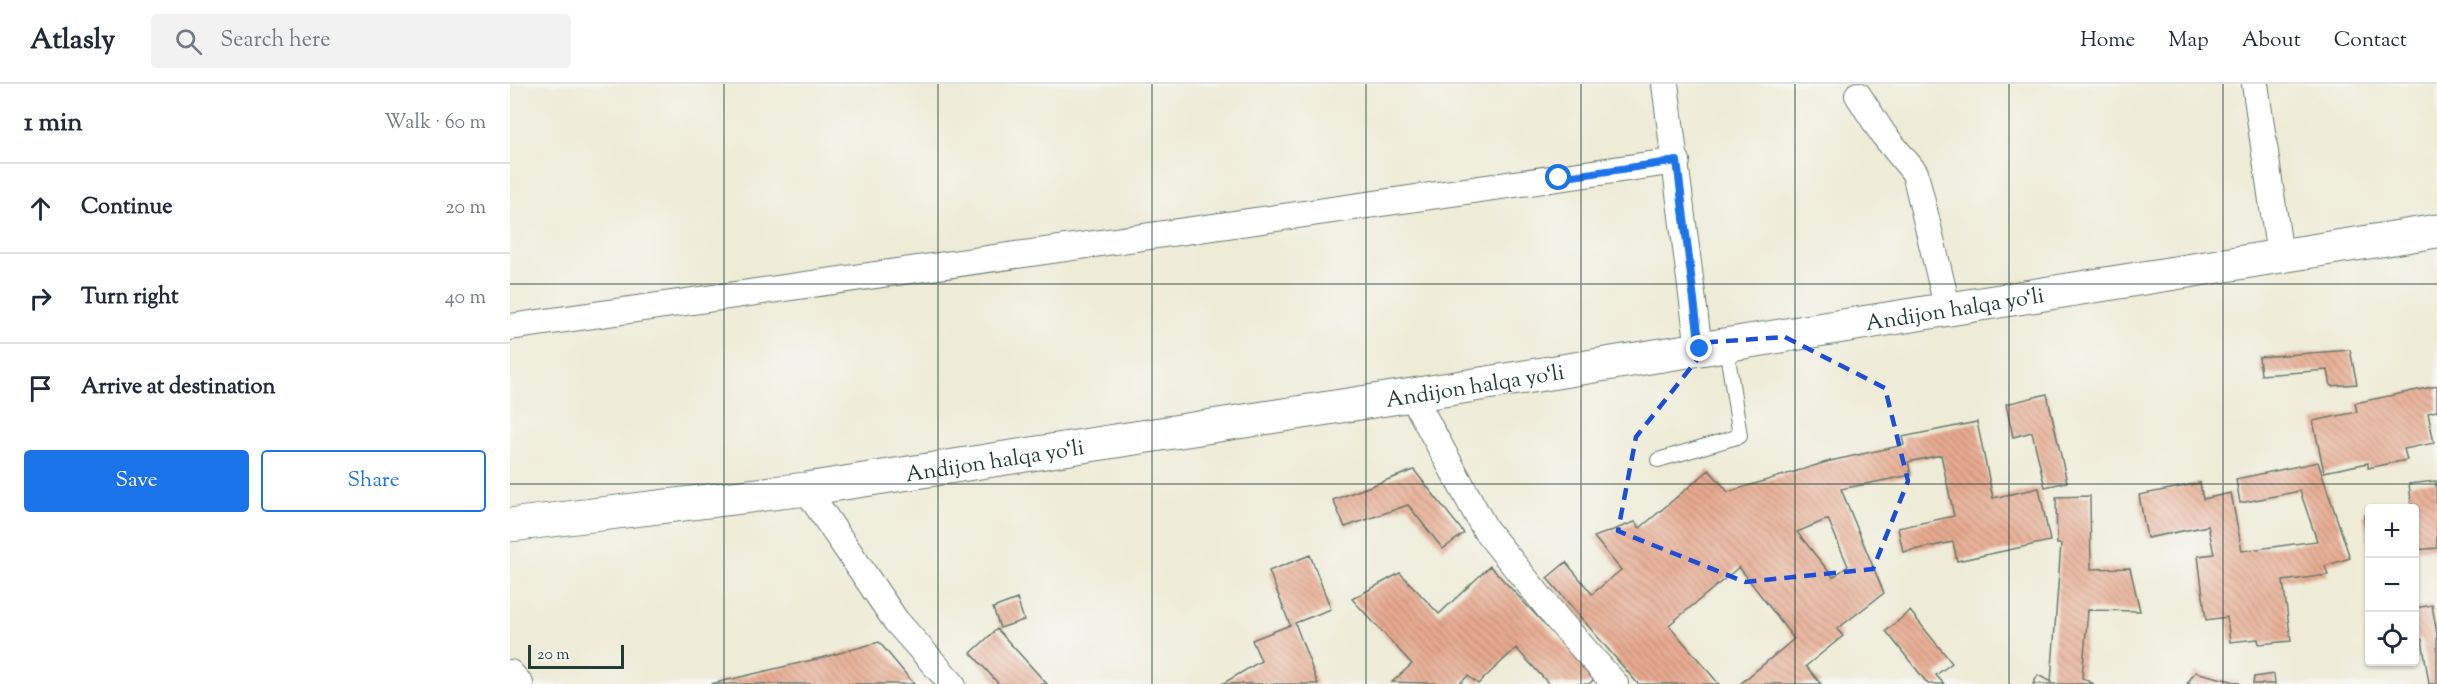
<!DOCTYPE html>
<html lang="en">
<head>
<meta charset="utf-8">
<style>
  body { margin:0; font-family:"Sorts Mill Goudy",serif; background:#f2f2f3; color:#1f2937 }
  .controls { position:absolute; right:18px; bottom:18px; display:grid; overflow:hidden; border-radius:6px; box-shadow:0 2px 4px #0004 }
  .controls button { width:54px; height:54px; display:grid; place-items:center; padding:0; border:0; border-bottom:2px solid #e0e1e3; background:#fff; color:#1f2937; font:30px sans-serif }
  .scale { position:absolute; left:18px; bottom:15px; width:96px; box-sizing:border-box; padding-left:6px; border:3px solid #1f3d34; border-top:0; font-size:16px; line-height:21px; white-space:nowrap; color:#1f3d34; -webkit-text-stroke:4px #f6f6f2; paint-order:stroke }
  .stop { position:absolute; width:18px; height:18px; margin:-14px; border:4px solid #1a73e8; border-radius:50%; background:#fff }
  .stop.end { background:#1a73e8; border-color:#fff; box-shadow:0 2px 6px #0008 }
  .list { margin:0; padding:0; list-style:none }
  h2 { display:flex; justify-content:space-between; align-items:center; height:78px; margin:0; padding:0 24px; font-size:26px }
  h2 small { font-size:20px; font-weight:400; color:#747a83 }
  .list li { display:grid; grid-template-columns:39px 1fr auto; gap:18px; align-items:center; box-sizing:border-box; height:90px; padding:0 24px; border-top:2px solid #e0e1e3 }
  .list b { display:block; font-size:22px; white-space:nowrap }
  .list em { font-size:20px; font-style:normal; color:#747a83 }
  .actions { display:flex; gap:12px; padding:18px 24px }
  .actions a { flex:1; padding:14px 0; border:2px solid #1a73e8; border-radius:6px; text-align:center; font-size:21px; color:#1a73e8 }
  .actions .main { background:#1a73e8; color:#fff }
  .icon { flex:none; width:33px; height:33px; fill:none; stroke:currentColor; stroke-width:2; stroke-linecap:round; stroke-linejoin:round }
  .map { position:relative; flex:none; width:1927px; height:600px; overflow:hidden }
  header { display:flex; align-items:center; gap:36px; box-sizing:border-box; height:84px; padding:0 30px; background:#fff; border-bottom:2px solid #e0e1e3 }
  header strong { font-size:28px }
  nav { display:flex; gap:33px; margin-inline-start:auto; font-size:21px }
  .search { width:420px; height:54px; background:#f2f2f3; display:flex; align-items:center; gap:15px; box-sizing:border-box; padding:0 21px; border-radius:6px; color:#747a83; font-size:22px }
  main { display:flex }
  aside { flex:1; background:#fff }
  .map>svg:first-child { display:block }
  .building { fill:url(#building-back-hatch); fill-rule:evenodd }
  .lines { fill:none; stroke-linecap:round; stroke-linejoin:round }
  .service-casing { stroke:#677a6d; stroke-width:16 }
  .minor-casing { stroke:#677a6d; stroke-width:28 }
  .trunk-casing { stroke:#677a6d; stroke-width:35 }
  .service { stroke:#fff; stroke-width:14 }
  .minor { stroke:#fff; stroke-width:26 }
  .trunk { stroke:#fff; stroke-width:33 }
  .route { stroke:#1a73e8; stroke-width:8 }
  .marked { fill:none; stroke:#1d4ed8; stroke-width:4.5; stroke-dasharray:12 8; stroke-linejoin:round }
  .grid { fill:none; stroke:#1f3d34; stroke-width:1.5; stroke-opacity:0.55 }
  .labels { text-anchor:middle; stroke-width:4.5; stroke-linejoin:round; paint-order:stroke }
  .street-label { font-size:22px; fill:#1f3d34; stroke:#f6f6f2 }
</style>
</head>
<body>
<header>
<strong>Atlasly</strong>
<div class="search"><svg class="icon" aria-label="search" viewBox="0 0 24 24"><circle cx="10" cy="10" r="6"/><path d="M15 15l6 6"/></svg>Search here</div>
<nav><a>Home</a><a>Map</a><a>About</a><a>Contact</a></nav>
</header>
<main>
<aside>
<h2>1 min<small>Walk · 60 m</small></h2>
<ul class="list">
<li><svg class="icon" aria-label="ahead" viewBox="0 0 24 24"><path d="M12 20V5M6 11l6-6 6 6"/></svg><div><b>Continue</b></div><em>20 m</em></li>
<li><svg class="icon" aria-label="right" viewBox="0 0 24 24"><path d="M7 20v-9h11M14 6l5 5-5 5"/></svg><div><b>Turn right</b></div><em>40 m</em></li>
<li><svg class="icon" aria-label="arrive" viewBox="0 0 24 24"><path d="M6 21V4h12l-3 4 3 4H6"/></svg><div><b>Arrive at destination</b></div></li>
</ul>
<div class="actions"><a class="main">Save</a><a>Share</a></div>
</aside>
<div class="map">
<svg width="1927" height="600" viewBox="0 0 1927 600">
  <defs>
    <pattern id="building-back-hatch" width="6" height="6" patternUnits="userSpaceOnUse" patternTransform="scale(1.5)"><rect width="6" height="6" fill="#e8aa90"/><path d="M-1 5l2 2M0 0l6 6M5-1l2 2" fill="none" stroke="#bb8c76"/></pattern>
  </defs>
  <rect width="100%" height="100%" fill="#f6f6f2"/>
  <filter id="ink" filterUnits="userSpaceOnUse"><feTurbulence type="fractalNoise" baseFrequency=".0167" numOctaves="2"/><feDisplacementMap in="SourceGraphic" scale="12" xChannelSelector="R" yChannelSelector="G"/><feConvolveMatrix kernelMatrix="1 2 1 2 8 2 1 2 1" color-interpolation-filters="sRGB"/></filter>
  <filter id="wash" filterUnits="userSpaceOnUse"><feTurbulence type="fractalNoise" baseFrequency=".008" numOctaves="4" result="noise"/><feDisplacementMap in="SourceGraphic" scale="24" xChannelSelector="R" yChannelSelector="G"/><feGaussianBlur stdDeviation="1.35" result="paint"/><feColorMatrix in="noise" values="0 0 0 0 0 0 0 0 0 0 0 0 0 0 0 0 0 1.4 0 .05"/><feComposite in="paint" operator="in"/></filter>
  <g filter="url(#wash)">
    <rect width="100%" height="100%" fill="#eeebd6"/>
    <g id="blocks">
      <path class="building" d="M1840 266 1847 300 1821 302 1818 286 1751 291 1749 273Z
        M1927 302V327L1918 329 1924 359 1894 365 1897 376 1858 384V379L1814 388 1803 337 1847 328 1845 319Z
        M1537 310 1557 398 1535 403 1522 348 1503 353 1496 320Z
        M1467 338 1483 414 1529 404 1540 457 1447 477 1443 458 1393 468 1388 444 1444 432 1431 371 1398 378 1401 391 1331 405 1374 509 1327 545 1333 552 1296 582 1311 600H1230L1284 555 1229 483 1159 541 1209 600H1128L1037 494 1056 478 1082 510 1111 486 1084 453 1125 438 1130 444 1199 386 1218 408 1320 377 1394 361 1392 353ZM1318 435 1338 482 1323 493 1287 448Z
        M1808 378 1840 474 1815 482 1818 491 1773 497 1781 557 1749 560 1748 555 1720 558 1717 533 1696 536 1688 472 1704 470 1698 442 1637 454 1629 411 1690 399 1693 415 1721 409 1732 467 1807 457 1790 407 1730 419 1726 395Z
        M904 386 954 449 933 465 898 421 835 443 823 416Z
        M1926 397 1927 464 1905 466V424H1902L1899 400Z
        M1580 412 1581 485 1620 484 1630 527 1578 526 1572 594 1584 600H1523L1528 591 1541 598 1551 460H1547L1546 413Z
        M1860 430V464H1859L1854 431Z
        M800 471 821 525 785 539 808 600H712L751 577 742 556 780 541 759 487Z
        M980 482 1085 594 1079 600H1039L1006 564 968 600 958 592 951 598 953 600 882 598 902 580 842 515 890 489 929 530Z
        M507 515 514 536 490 544 483 524Z
        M1922 521 1927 550V600H1919L1912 555 1905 556V524Z
        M1400 527 1442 579 1426 591 1434 600H1418L1376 547Z
        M487 545 537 600H489L461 569Z
        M369 558 404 600H201L311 574Z
        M1685 588 1729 599 1728 600H1677Z
        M1764 590 1765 600H1743L1744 593Z"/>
    </g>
  </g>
  <g filter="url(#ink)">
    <use href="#blocks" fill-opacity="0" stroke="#677a6d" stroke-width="1.5"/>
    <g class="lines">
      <defs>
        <path id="service" d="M1148 376 1230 352 1216 261"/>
        <path id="minor" d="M1155 0 1189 265
          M1745 0 1770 172
          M1348 11 1373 50 1405 89 1438 226
          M0 243 1167 77
          M902 311 975 445 1049 537 1105 600
          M296 405 386 537 442 600
          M0 589 10 600"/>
        <g id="trunk">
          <path id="s1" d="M0 441 296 405 902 311 1927 147"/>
        </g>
      </defs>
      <use href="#service" class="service-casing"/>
      <use href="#minor" class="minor-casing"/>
      <use href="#trunk" class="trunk-casing"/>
      <use href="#service" class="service"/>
      <use href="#minor" class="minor"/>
      <use href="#trunk" class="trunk"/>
    </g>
  </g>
  <g class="lines" filter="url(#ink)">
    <path class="route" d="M1049 94 1167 77 1190 265"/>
  </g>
  <path class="marked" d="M1275 253 1375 304 1398 397 1363 485 1235 498 1108 447 1126 353 1201 258Z"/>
  <path class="grid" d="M214 0V600M428 0V600M642 0V600M856 0V600M1071 0V600M1285 0V600M1499 0V600M1713 0V600M0 200H1927M0 400H1927"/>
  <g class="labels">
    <g class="street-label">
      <text dy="8" stroke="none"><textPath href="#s1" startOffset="1461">Andijon halqa yo‘li</textPath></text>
      <text dy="8" stroke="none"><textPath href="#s1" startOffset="975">Andijon halqa yo‘li</textPath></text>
      <text dy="8" stroke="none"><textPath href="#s1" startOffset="489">Andijon halqa yo‘li</textPath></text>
    </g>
  </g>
</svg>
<div class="controls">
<button>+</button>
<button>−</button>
<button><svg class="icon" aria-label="locate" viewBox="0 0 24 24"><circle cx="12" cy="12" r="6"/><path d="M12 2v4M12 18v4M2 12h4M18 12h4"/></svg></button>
</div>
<div class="scale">20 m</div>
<div class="stop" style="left:1049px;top:94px"></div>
<div class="stop end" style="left:1190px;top:265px"></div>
</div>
</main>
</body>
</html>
